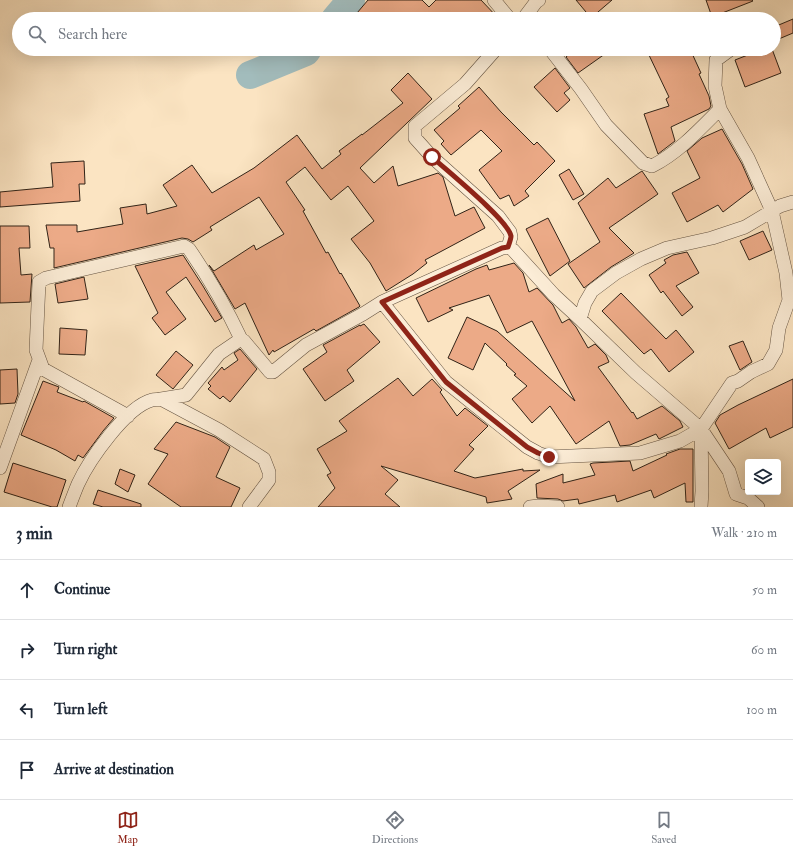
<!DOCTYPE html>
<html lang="en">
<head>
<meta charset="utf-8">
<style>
  body { margin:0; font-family:"IM FELL Double Pica",serif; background:#f6f6f7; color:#1f2937 }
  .controls { position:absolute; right:12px; bottom:12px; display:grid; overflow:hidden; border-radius:4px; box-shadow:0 4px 16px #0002 }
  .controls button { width:36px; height:36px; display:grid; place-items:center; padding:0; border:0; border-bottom:1px solid #e0e1e3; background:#fff; color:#1f2937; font:20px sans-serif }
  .stop { position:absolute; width:12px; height:12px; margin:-9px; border:3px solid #8f2418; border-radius:50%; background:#fff }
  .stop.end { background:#8f2418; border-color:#fff; box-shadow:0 1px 4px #0008 }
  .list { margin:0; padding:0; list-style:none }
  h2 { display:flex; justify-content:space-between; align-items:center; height:52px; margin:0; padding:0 16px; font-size:17px }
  h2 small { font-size:13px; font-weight:400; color:#747a83 }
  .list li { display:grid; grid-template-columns:26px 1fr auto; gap:12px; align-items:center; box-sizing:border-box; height:60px; padding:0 16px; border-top:1px solid #e0e1e3 }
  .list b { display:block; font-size:15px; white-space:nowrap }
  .list em { font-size:13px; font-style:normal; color:#747a83 }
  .icon { flex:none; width:22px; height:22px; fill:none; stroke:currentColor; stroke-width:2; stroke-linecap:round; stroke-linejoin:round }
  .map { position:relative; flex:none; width:793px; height:507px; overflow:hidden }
  .search { position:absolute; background:#fff; box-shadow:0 4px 16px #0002; left:12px; right:12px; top:12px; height:44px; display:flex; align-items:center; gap:10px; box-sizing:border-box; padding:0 14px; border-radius:22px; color:#747a83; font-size:15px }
  .sheet { height:292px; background:#fff }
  nav { display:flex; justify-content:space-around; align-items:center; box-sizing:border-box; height:56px; border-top:1px solid #e0e1e3; background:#fff; font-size:11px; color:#747a83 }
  nav a { display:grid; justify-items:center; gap:2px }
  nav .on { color:#8f2418 }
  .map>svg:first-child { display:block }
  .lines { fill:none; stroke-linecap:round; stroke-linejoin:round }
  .river { stroke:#a2bcbc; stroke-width:28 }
  .building { fill:#ecaa87; stroke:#312317 }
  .street-casing { stroke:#645342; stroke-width:14 }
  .street { stroke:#fcedd7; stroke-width:13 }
  .route { stroke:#8f2418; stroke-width:5 }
</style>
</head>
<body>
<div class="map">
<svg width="793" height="507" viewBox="0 0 793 507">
  <rect width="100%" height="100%" fill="#fbe4c2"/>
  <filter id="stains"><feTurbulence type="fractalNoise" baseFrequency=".005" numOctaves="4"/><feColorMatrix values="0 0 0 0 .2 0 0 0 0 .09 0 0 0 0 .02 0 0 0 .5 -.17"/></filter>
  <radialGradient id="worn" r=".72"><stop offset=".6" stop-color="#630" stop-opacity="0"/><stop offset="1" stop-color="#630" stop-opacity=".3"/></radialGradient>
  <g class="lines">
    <path class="river" d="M335 19 351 0
      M250 75 306 52 308 49"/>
  </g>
  <path class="building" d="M368 0H422L429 7 436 0H481L499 19H363L357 13Z
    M576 0H612L591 18Z
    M706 0H752L753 1 712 17Z
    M793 19V33L774 41V27Z
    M575 49H612L578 73 566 57Z
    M657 49H690L701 73 699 74 709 96 711 106 709 109 671 127 675 141 658 154 644 114 669 106 666 99 669 97 648 53Z
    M763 49H772L781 73 745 87 735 60Z
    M555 68 570 88 564 93 570 100 557 112 534 87Z
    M408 73 432 99 360 168 374 183 393 166 398 186 438 173 443 177 455 216 474 207 485 228 425 260 427 263 413 274 386 291 370 263 351 239 374 221 348 186 331 200 305 167 286 182 305 210 303 211 326 253 328 252 340 274 341 273 360 306 359 307 316 331 314 329 274 352 273 350 269 355 245 303 235 309 209 265 214 271 254 245 256 250 284 234 259 197 210 227 212 230 193 242 188 239 182 238 54 268V248H50L46 225H77V232L123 224 120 208 146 204 147 214 177 206 163 185 192 165 212 193 254 168 297 135 322 169 341 154 339 151 362 134V135L403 103 391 90Z
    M479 87 501 112 534 145 537 142 555 161 525 191 529 196 514 206 509 195 500 199 479 170 502 151 481 130 451 155 441 144 444 141 434 130 460 108 458 106Z
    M722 129 742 164 753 189 723 212 718 205 687 222 672 193 700 178 687 151 702 138Z
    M84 161 85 184H79L80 201 0 207V192L53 187 51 163Z
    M569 169 584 194 573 200 559 175Z
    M642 171 658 194 609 228 634 253 611 267 584 288 568 264 600 242 578 203 608 178 616 188Z
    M548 218 570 261 550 276 526 229Z
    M0 226H29L30 248H19L21 275 32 274 30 302 0 303Z
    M763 231 772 250 749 260 740 241Z
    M687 252 699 273 676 286 693 307 682 316 663 291 661 293 649 275 666 263 664 260 673 255Z
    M183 255 203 286 222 318 215 322 186 277 166 292 186 319 165 335 152 318 158 313 135 266Z
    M514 263 523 273 529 292 537 288 553 305 562 323 569 319 576 327 588 348 595 344 606 355 609 362 598 367 632 413 633 412 637 419 662 406 680 421 683 427 659 439 656 434 630 445 620 446 609 421 576 444 550 406 532 423 512 399 527 386 514 375 516 374 506 365 507 364 485 343 473 370 448 358 467 317 497 331 575 401 532 321 507 333 489 295 449 308 453 310 428 322 416 298 476 269 487 265 489 270Z
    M84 277 88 299 58 303 55 284Z
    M621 293 666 339 676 330 694 352 669 372 651 349 644 354 602 311Z
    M364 324 380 342 347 370 354 381 325 401 303 369 327 352 323 345 360 325V326Z
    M60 328 87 330 85 355 59 354Z
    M743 341 752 362 740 370 729 346Z
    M240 349 257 369 230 402 223 396 220 399 208 389 211 386 208 383 222 367 224 370 238 360 234 353Z
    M176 351 193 365 173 389 156 375Z
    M17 369 18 394 15 403 0 404V370Z
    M398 378 413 396 432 379 442 390 440 392 457 416 465 408 488 426 469 445 474 449 454 471 475 478 523 469V471L540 470 508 491 512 499 487 503 486 497 381 466 398 480 385 494 400 507H318L335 488 327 475 331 473 317 449 347 431 339 421Z
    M793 379V427L770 438 766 428 729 449 715 423 720 415 738 405Z
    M43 381 59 387 57 392 83 402 84 401 114 418 103 431 83 458 78 455 75 461 56 450 21 435Z
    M176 422 215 437 230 447 216 477 240 488 231 507H181L148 484 168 454 154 449Z
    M680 449H693V502H686L685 483 654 498 651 490 617 502 615 495 579 504 578 499 563 501 558 499 537 498 536 484 563 474V483L595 475 590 464 593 463 630 461 633 471 667 455 666 454Z
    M13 463 66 480 57 507H52L4 492Z
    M120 469 135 475 128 492 115 484Z
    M98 490 141 504V507H103L93 504Z"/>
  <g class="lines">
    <defs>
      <path id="street" d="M494 0 508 17V19
        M524 18 536 2 539 0
        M496 49 465 84 415 126V138L432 157 498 216 510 232 511 237 508 247
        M550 49 581 89 606 125 643 163 652 166C678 153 699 130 720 109
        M382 302 502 248 508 247 513 250 554 295 580 319 636 373 701 429 729 471 736 494 748 498 758 507
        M580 319 585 303 592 291 616 273 641 259 667 248 712 238 745 227 780 206 793 202
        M161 399 186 395 219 354 241 339 244 341 270 372H273L306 345 363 314 382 302 446 382 527 447 538 453 549 457 640 453 680 441 701 429 732 383 738 381 751 372 768 364 776 350 779 328 789 300 786 273 772 211 748 158 720 109 715 86 716 60 731 49
        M128 416 43 369 36 350 39 282 46 278 184 246 189 249C209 278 226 307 241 339
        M701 429 702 491 701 507
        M0 468 39 360
        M69 507C72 499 75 491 78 484 89 460 126 407 152 400 155 399 158 400 161 399L219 430 264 459 269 472V480L249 507
        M530 507 538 506 558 507"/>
    </defs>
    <use href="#street" class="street-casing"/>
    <use href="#street" class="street"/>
  </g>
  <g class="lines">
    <path class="route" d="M432 157C446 170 508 220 511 236 511 239 509 244 508 247L502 248 382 302 446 382 527 447 538 453 549 457"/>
  </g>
  <rect width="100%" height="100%" filter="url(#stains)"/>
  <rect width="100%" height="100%" fill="url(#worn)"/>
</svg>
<div class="controls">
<button><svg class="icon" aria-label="layers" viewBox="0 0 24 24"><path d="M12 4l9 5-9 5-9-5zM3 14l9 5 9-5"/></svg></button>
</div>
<div class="stop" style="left:432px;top:157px"></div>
<div class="stop end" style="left:549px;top:457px"></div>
<div class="search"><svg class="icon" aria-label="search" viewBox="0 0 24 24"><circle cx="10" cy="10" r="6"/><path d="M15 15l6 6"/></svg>Search here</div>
</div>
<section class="sheet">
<h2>3 min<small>Walk · 210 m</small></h2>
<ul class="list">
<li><svg class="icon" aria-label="ahead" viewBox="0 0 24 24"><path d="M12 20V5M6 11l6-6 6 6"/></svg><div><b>Continue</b></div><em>50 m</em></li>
<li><svg class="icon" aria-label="right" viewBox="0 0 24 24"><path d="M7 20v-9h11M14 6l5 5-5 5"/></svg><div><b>Turn right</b></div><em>60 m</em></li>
<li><svg class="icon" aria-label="left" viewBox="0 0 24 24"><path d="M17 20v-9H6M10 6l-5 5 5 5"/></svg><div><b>Turn left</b></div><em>100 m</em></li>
<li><svg class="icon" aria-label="arrive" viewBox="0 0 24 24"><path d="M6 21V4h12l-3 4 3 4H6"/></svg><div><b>Arrive at destination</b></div></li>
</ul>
</section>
<nav>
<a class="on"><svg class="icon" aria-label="map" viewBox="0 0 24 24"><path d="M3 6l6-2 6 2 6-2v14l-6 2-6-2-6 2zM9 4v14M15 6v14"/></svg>Map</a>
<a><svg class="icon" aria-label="directions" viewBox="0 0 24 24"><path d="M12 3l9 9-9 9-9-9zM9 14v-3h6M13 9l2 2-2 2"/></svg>Directions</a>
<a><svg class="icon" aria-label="saved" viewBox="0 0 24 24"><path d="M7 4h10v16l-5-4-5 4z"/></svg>Saved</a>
</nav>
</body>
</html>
